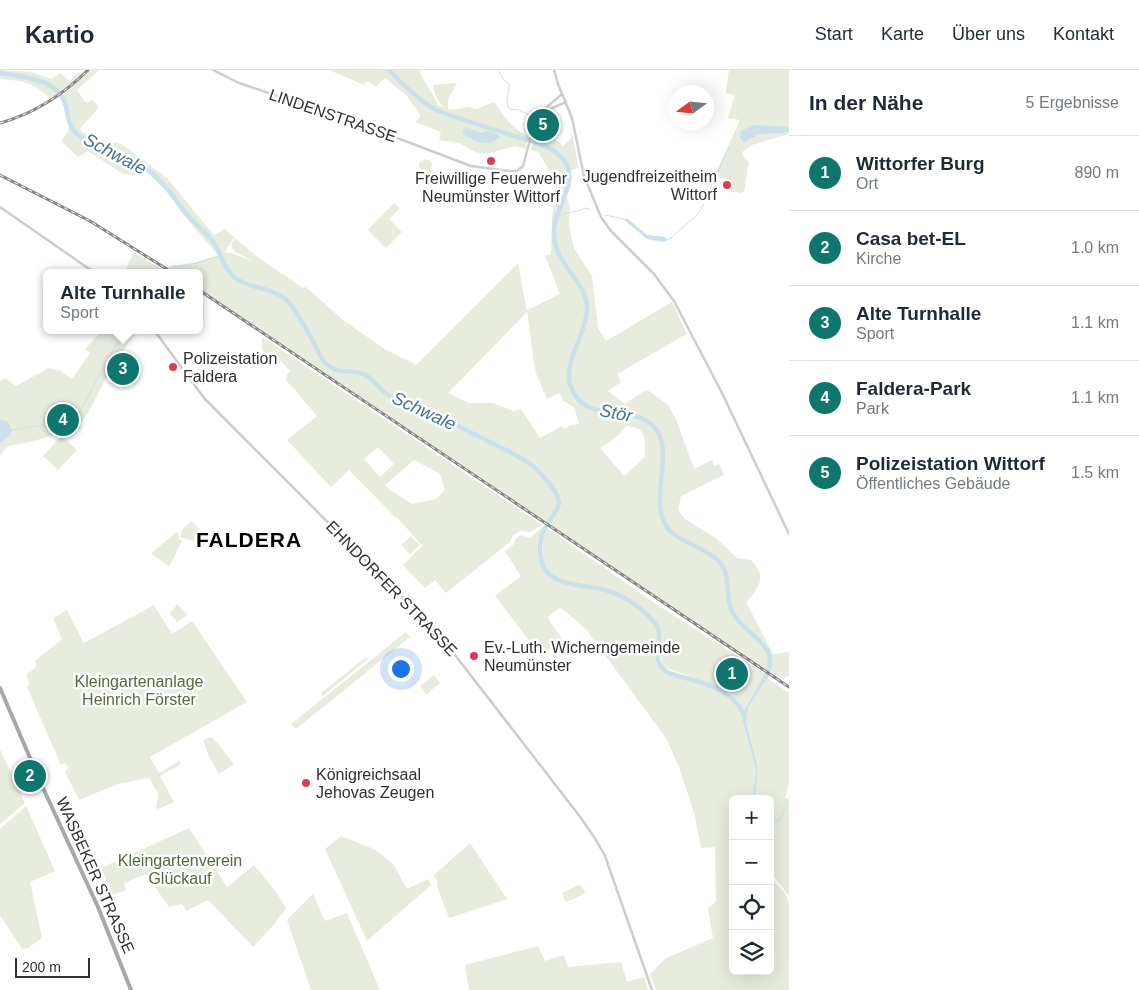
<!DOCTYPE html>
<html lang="de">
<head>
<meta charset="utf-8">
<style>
  body { margin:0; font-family:Arial,sans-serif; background:#f2f2f3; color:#1f2937 }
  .controls { position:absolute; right:15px; bottom:15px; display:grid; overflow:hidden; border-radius:8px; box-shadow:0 5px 20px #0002 }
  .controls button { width:45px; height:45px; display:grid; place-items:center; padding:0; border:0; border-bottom:1px solid #e0e1e3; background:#fff; color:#1f2937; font:25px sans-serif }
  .compass { position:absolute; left:669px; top:15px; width:45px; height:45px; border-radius:50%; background:#fff; box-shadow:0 5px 20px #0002; rotate:255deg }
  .scale { position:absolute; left:15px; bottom:12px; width:75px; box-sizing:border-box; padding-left:5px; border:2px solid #303030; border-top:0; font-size:14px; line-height:18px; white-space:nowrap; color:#303030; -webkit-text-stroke:4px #fff; paint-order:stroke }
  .you { position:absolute; left:400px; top:598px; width:18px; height:18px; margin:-12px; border:4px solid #fff; border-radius:50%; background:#1a73e8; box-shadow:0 0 0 8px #1a73e833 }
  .badge { display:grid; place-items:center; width:32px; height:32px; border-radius:50%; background:#0f766e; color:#fff; font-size:16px; font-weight:700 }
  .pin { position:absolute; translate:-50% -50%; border:2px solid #fff; box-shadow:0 1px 5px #0006 }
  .popup { position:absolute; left:43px; top:199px; width:160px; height:65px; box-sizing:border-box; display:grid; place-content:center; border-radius:8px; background:#fff; filter:drop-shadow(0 1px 4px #0005); font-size:16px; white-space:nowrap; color:#747a83 }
  .popup b { font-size:19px; color:#1f2937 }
  .popup::after { content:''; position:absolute; left:50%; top:100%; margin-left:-10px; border:10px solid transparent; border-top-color:#fff }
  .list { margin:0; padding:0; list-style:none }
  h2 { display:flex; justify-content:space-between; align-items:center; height:65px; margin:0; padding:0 20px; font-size:21px }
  h2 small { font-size:16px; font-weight:400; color:#747a83 }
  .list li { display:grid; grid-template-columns:32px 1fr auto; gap:15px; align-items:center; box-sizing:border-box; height:75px; padding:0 20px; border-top:1px solid #e0e1e3 }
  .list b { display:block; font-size:19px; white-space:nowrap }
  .list p { margin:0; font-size:16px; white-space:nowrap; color:#747a83 }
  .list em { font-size:16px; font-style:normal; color:#747a83 }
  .icon { flex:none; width:28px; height:28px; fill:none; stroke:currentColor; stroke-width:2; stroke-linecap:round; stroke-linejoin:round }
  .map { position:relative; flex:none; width:789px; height:920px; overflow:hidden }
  header { display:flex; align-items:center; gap:30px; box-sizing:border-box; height:70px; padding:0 25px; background:#fff; border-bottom:1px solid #e0e1e3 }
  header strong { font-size:24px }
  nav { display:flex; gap:28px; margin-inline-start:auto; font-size:18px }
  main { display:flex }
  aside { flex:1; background:#fff }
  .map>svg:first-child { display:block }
  .green { fill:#e7ecdf; fill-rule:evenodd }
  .water { fill:#cce0eb }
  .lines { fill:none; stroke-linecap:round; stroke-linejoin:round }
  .stream { stroke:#cce0eb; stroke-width:1 }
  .river { stroke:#cce0eb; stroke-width:4.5 }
  .minor { stroke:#cdcdcd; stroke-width:2.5 }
  .major { stroke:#a8a8a8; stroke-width:4 }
  .rail-casing { stroke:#858585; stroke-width:3 }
  .rail { stroke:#fff; stroke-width:1; stroke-dasharray:4; stroke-linecap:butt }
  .poi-dot { fill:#db3d50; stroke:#fff; stroke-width:2 }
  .labels { text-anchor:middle; stroke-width:5; stroke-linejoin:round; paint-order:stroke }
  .street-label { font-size:16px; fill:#303030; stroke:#fff }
  .poi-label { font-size:16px; fill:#303030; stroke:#fff; text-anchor:start }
  .park-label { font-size:16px; fill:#55693f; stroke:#fff }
  .water-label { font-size:18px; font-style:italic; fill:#42748e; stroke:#fff }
  .district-label { font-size:21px; font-weight:bold; letter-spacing:1px; fill:#000; stroke:#fff }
</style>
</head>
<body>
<header>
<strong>Kartio</strong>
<nav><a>Start</a><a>Karte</a><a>Über uns</a><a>Kontakt</a></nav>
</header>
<main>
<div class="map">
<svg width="789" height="920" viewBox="0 0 789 920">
  <rect width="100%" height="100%" fill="#fff"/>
  <path class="green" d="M0 0 31 2 51 9 61 3 69 11 79 2 82 6 51 29C33 12 24 11 0 9Z
    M90 0H99L77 20 86 33 92 30 97 34 98 39 80 58 82 62 106 71 120 73 167 108 214 165 225 159 234 167 225 182 234 184 257 193 235 182 231 175 235 168 260 189 303 218 306 217 343 250 386 280 416 295 518 193 527 242 448 323 469 333H493L514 341 521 339 540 368 562 356 564 359 571 355 579 354 574 337 563 331 560 323 547 329 535 301 527 240 560 224 545 186 551 184 552 147 557 113 538 82 531 80 535 60 544 64 546 61 563 76 572 67 570 65H573L578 98 569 101V114L566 123 570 138 569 156 574 178 592 206 598 258 606 271 672 232 687 264 617 304 621 312 608 321 625 334 644 321H649L668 335 676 349 694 399 712 390 714 396 719 394 724 405 681 426 678 440 685 449 716 468 737 488 751 490C754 494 759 499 760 504 762 514 753 525 746 532L773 584 789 582V606L783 609 765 599 549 454 552 452 549 451 548 453 199 219V203H176L169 198 171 196 194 193 218 185 181 142 168 122 146 102 143 106 123 104 88 81 78 87 61 71 69 60 62 26ZM626 356C648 357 645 370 645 387L624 406 600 378 619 365Z
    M329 0H419C424 13 433 23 438 35L451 40 468 37 477 39 494 32C504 46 512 59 528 66L526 79 515 76 486 84 475 82 459 73 439 70 441 62 415 52 421 46 407 26 385 8 376 17 368 11 364 15Z
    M729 0H789V64L752 75 742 82 744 88 749 92 744 121 741 123 731 122 733 113 727 112V109L714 107 740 50 728 48 735 25 726 23Z
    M457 13 448 30V39C437 34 435 26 433 15Z
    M425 89 431 91 432 95 430 100 436 102 431 111C426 106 418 101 419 93Z
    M394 133 400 138 389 149 402 162 386 178 368 160Z
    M134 182 166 202 168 203H124Z
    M103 260H138L126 276 114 298 109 302 88 343 81 353 72 360 30 372 8 376 0 386V311L5 308 16 316 49 298 60 301 72 309 90 283 85 279Z
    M262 267 542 455 530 462 521 461 513 465 510 472 446 523 435 510 425 518 403 495 422 476 398 448 395 447 349 400 331 417 287 370 317 346 286 310 287 304 290 301 281 291 275 296 262 280ZM378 377 394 394 380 407 364 389ZM414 390 440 404 445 420 436 429 412 434 390 420 385 415Z
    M61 366 77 380 58 400 43 386Z
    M191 451 204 463 200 473 180 467 182 460Z
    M541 458H543C538 470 538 483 543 496V465L547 458 659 536 765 604 744 642 732 624 724 619 664 597C658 585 661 572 659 559H658C660 577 651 592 669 603L723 621 735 631 743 649 756 700 752 729H733V901H770V806L785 823 789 833V920H656L650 904 666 888 713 868 708 838 716 832 715 777 701 778 695 746 679 697 666 668 585 558 560 537 548 547 550 552 562 568V570L541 586 495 526 521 506 506 483 504 482 514 474 516 468 521 465 530 468Z
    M177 462 178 463 179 469 182 471 169 497 151 483Z
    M411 466 420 475 410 484 401 475Z
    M177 534 188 545 177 552 170 544Z
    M154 535 172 564 192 551 247 632 150 687 159 703 179 691 181 694 160 706 174 732 156 740 158 723 149 708 118 714 79 730 65 702 69 697 64 693 61 695 27 617 30 614 26 605 36 597 35 591 62 569 53 548 67 540 84 573Z
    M406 562 410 567 296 659 291 654Z
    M366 587 368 589 323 626 321 623Z
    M434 605 440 613 427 624 425 623 420 616Z
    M767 608 789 623V713L785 728 789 729V826L770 802V729H755L758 698 746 652V644L748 638Z
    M211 667C217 671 228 687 234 694L219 704 209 687 203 670Z
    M0 679 25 733 0 754Z
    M26 736 55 801 30 812 42 868 28 878 22 879 0 845V759Z
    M189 758 227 817 254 795 274 819 286 838 271 858 253 877 208 830 186 841 182 834 169 837 146 804 124 813 126 820 113 825 101 798Z
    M341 766 376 780 394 795 407 819 428 809 431 815 367 871 325 779Z
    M470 773 507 829 449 848 437 816 438 811 433 806Z
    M580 814 585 822 584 824 567 832 565 831 562 823Z
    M313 824 325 851 347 843 380 920H311L287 850Z
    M538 876 545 891 564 885 568 897 621 892 627 912 644 907 648 920H469L465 895Z"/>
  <path class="water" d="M754 55 789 57V61L784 63 758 64 744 73 740 68 741 61Z
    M466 57 480 63 489 61 498 64 500 67C486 79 477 71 463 65V60Z
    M623 149H628L647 165 657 166V162L658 166 665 167 667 171 662 172 647 169Z
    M0 349 8 352 12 360 10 365 0 373Z
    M765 604 768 606 748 638 746 652 758 698 755 729H752L756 700 740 640 742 638 744 641Z"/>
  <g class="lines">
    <path class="stream" d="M498 0 504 10 509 14C510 23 504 28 509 39L519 40 534 47
      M710 119 729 78
      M557 144 561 145C570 141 577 143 585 138L589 139
      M605 145 624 149
      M666 170 671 168 697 145 704 134
      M174 197 193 194 220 186
      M149 203 158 200 162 203
      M167 203 172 198
      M12 360 42 355 53 349 72 350 78 345 124 260
      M770 754 780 750 786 735V729"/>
    <path class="river" d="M389 0C403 15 418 30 436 40 461 50 488 57 514 66 531 71 548 74 560 86 585 109 552 138 554 164 555 197 589 212 587 241 585 271 553 302 579 330 599 351 632 336 652 355 679 379 645 432 669 460 682 474 710 479 721 494 732 508 724 528 733 543 746 567 785 576 764 610
      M0 3C24 7 59 8 66 37 68 46 69 57 77 64 86 73 100 75 111 80 124 86 140 94 151 102 168 116 176 132 190 148 197 156 207 163 214 173 221 183 223 196 232 205 246 219 268 216 284 228 297 238 315 276 324 292 343 309 347 296 365 305 374 309 379 319 388 325 395 329 404 333 411 337 420 341 430 343 440 347 455 354 469 362 484 369 501 378 522 386 536 399 544 407 559 422 559 433 558 438 555 443 552 447 542 462 538 470 541 489 546 516 579 514 601 519 610 521 620 525 628 530 639 537 653 547 658 559 664 577 648 590 669 603 695 612 730 615 743 643"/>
    <path class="minor" d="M213 0 239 13 355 52 471 96 509 101H517L523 96 536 48 548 36 562 24
      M554 0 558 14 572 48 584 106 601 147 611 161 654 204 674 231 722 323 789 464
      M543 42 566 32
      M0 137 95 203
      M154 260 204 328 438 563 581 748 596 770 605 786 652 920"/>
    <path class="major" d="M0 618 43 718 98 837 131 920"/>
    <defs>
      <path id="rail" d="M0 53C33 44 64 24 88 0
        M0 105 90 151 173 203
        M199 220 789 617"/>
    </defs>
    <use href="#rail" class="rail-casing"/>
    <use href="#rail" class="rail"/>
  </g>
  <g class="poi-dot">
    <circle cx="491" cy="91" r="5"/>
    <circle cx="727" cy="115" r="5"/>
    <circle cx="173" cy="297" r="5"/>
    <circle cx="474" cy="586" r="5"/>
    <circle cx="306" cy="713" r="5"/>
  </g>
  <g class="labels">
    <g class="street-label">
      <text transform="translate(333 45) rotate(19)" y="6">LINDENSTRASSE</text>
      <text transform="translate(392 518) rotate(46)" y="6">EHNDORFER STRASSE</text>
      <text transform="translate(96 805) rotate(66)" y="6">WASBEKER STRASSE</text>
    </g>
    <g class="poi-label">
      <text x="717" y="112" text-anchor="end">Jugendfreizeitheim<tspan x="717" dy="18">Wittorf</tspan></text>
      <text x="491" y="114" text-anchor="middle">Freiwillige Feuerwehr<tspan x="491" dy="18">Neumünster Wittorf</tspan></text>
      <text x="183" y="294">Polizeistation<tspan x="183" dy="18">Faldera</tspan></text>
      <text x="484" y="583">Ev.-Luth. Wicherngemeinde<tspan x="484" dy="18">Neumünster</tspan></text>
      <text x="316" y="710">Königreichsaal<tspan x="316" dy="18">Jehovas Zeugen</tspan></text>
    </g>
    <g class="park-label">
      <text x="139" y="617">Kleingartenanlage<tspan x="139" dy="18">Heinrich Förster</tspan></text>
      <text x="180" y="796">Kleingartenverein<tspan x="180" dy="18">Glückauf</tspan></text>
    </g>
    <g class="water-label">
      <text transform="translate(115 84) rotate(28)" y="6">Schwale</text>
      <text transform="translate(424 341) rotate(25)" y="6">Schwale</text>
      <text transform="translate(616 343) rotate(11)" y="6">Stör</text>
    </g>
    <g class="district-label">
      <text x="249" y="477">FALDERA</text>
    </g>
  </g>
</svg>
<div class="controls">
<button>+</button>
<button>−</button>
<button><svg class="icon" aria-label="locate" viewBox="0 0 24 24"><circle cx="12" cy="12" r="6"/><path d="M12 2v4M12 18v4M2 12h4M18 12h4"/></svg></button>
<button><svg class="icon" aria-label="layers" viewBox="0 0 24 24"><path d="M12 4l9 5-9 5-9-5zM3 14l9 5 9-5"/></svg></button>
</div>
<svg class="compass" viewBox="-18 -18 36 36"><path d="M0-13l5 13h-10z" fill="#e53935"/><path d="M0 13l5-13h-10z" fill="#747a83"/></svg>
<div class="scale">200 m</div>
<div class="you"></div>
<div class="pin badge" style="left:732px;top:604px">1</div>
<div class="pin badge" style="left:30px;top:706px">2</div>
<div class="pin badge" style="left:123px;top:299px">3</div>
<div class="popup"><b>Alte Turnhalle</b>Sport</div>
<div class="pin badge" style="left:63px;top:350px">4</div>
<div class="pin badge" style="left:543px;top:55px">5</div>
</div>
<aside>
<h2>In der Nähe<small>5 Ergebnisse</small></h2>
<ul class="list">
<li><span class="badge">1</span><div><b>Wittorfer Burg</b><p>Ort</p></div><em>890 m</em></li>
<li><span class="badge">2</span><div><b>Casa bet-EL</b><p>Kirche</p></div><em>1.0 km</em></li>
<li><span class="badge">3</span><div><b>Alte Turnhalle</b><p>Sport</p></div><em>1.1 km</em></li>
<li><span class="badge">4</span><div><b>Faldera-Park</b><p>Park</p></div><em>1.1 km</em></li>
<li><span class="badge">5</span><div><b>Polizeistation Wittorf</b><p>Öffentliches Gebäude</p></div><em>1.5 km</em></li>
</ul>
</aside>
</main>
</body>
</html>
